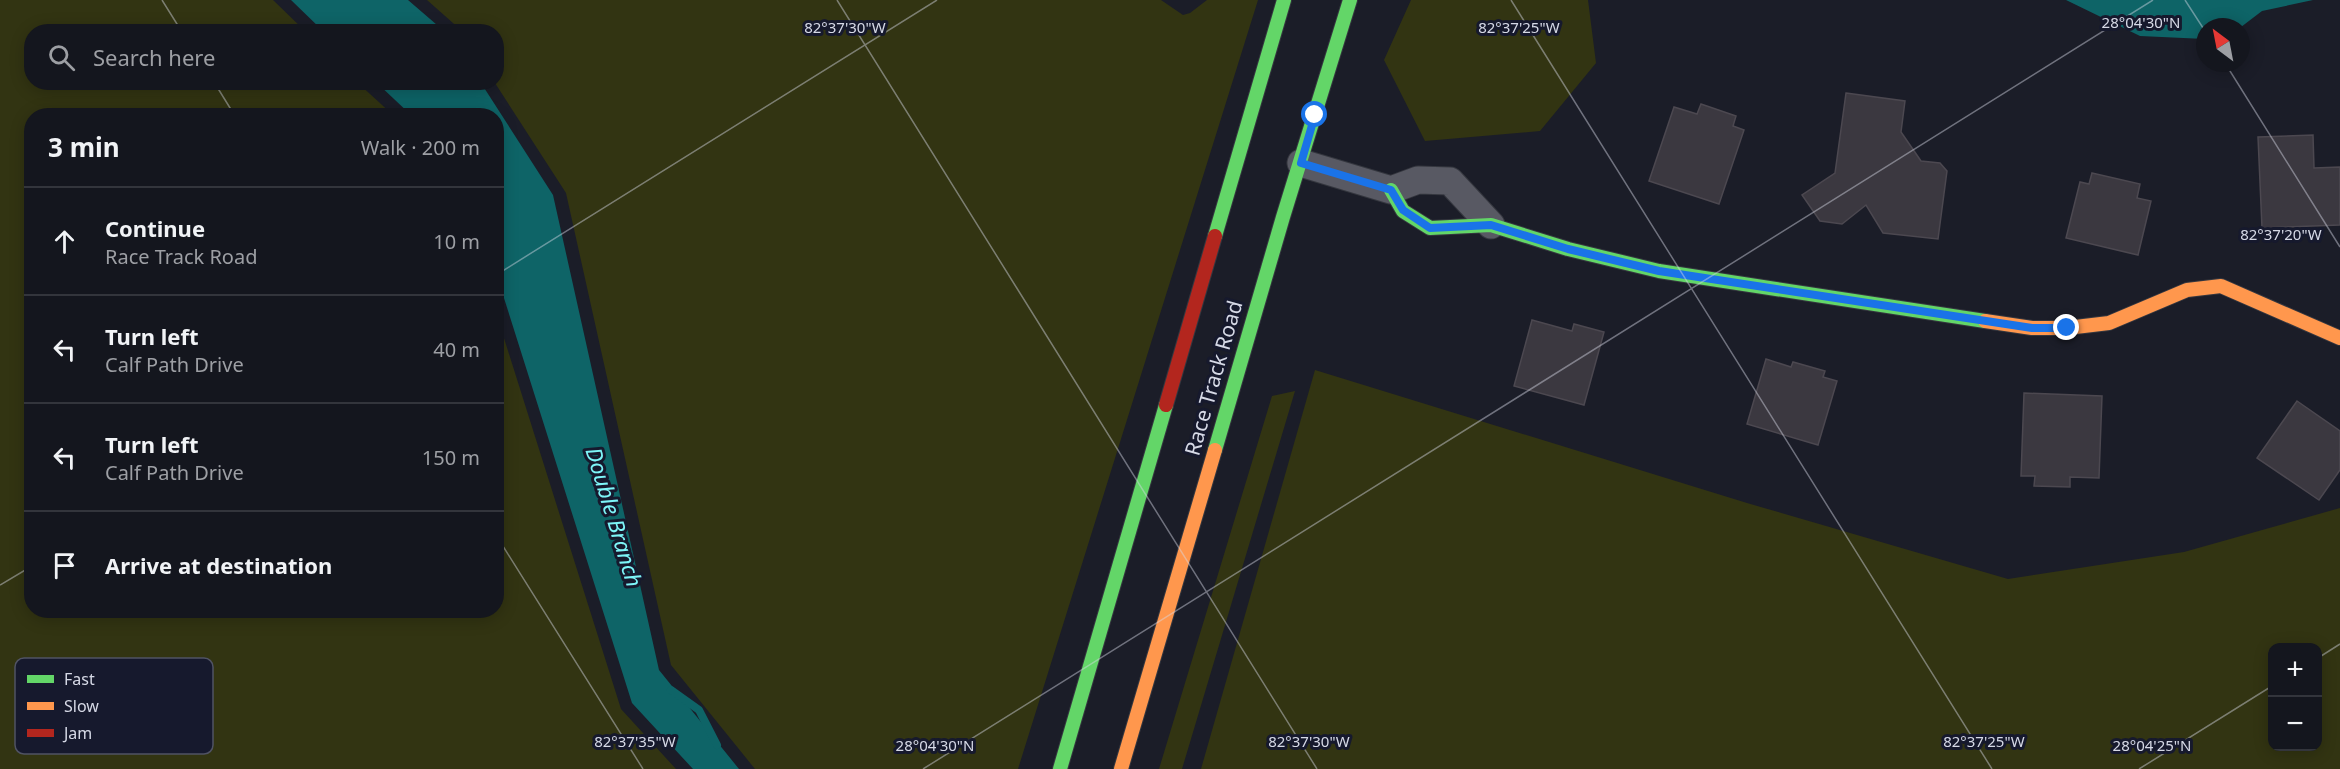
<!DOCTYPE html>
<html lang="en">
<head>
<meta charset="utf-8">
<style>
  body { margin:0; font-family:"Noto Sans",sans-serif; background:#1d1f27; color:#f1f3f6 }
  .controls { position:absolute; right:18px; bottom:18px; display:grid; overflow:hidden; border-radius:12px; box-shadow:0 3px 15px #0003 }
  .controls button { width:54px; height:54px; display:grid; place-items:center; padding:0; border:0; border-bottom:2px solid #33353c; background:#14161e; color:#f1f3f6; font:30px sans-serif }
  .compass { position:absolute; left:2196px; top:18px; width:54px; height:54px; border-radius:50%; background:#14161e; box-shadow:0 3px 15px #0003; rotate:328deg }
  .stop { position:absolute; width:18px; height:18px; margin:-14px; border:4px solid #1a73e8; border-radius:50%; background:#fff }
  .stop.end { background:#1a73e8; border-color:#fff; box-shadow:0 2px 6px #0008 }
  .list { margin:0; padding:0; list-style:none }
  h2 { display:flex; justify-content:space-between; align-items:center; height:78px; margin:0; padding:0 24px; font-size:26px }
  h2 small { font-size:20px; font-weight:400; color:#9d9fa4 }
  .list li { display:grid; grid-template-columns:39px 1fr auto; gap:18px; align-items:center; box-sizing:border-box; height:108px; padding:0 24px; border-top:2px solid #33353c }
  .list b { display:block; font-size:22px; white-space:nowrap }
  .list p { margin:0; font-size:20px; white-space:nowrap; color:#9d9fa4 }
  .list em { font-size:20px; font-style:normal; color:#9d9fa4 }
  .icon { flex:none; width:33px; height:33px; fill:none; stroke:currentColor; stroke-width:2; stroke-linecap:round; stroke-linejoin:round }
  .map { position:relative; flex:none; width:2340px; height:769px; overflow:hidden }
  .search { position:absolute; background:#14161e; box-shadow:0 3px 15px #0003; left:24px; top:24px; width:480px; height:66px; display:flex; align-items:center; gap:15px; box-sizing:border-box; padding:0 21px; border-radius:24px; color:#9d9fa4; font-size:22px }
  .panel { position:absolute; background:#14161e; box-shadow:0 3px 15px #0003; left:24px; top:108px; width:480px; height:510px; border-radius:24px }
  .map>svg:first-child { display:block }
  .green { fill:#323412; fill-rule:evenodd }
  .water { fill:#0e6467 }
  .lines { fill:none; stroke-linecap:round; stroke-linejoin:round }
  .stream { stroke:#0e6467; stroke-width:8 }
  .building { fill:#3b3840; stroke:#4c4850; stroke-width:1.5 }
  .street-casing { stroke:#35373f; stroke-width:29 }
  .fast-casing { stroke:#35373f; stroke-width:16 }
  .slow-casing { stroke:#35373f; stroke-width:16 }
  .jam-casing { stroke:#35373f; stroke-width:16 }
  .street { stroke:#585963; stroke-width:27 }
  .fast { stroke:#63d668; stroke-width:14 }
  .slow { stroke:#ff974d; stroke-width:14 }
  .jam { stroke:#b3261e; stroke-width:14 }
  .route { stroke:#1a73e8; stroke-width:8 }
  .ticks { fill:none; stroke:#d6d9e6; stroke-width:1.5; stroke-opacity:0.45 }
  .labels { text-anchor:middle; stroke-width:6; stroke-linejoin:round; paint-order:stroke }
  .street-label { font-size:21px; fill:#d6d9e6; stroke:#16192d }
  .water-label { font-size:22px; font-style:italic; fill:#7df5f8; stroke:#16192d }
  .key { fill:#16192d; stroke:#505364; stroke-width:1.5 }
  .key-label { font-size:16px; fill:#d6d9e6 }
  .ticks-label { font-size:15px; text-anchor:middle; fill:#d6d9e6; stroke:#16192d; stroke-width:6; stroke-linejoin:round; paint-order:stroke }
</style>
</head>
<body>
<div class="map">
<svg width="2340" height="769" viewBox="0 0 2340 769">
  <rect width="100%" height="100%" fill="#1b1d28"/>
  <path class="green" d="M0 0H273L305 31 32 32V82L358 83 393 115 32 116V610H496L497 316 621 709 676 769H0Z
    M427 0H1161L1183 15 1190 13 1207 0H1258L1018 769H755L671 665 566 193 495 83 496 82V32L462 31Z
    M1411 0H1588L1596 63 1540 131 1425 141 1384 60Z
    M1315 370 1747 503 2008 579 2184 552 2340 508V769H1201ZM2272 648H2318V746H2272Z
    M1295 391 1182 769H1159L1272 396Z"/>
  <path class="water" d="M291 0H408L444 31H323Z
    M2066 0H2313L2262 11 2241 27H2205V39L2140 36Z
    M377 83H481L553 195 659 670 739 769H693L632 703 497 276 496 116 411 115Z"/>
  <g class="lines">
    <path class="stream" d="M671 690 699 710 717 745"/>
  </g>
  <path class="building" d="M1846 93 1905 101 1901 132 1921 161 1940 163 1947 171 1938 239 1883 233 1866 205 1842 224 1820 221 1802 195 1835 173Z
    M1701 104 1736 116 1733 126 1744 130 1719 204 1649 181 1674 107 1697 114Z
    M2313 135 2314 168 2340 167V225L2262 228 2258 137Z
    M2092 173 2140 184 2137 198 2151 201 2138 255 2066 238 2080 182 2089 184Z
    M1532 320 1572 331 1574 324 1604 332 1584 405 1514 386Z
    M1766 359 1791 367 1793 362 1825 371 1823 377 1837 381 1818 445 1747 424Z
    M2024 393 2102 396 2099 478 2070 477V487L2034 486 2035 476H2021Z
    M2297 401 2340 431V470L2319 500 2257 458Z"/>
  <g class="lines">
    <defs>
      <path id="street" d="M1301 163 1391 190 1418 180 1450 181 1491 225"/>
      <path id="fast" d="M1391 190 1403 211 1430 228 1491 225 1568 249 1659 271 1985 321
        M1215 236 1284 0
        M1215 450 1283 217 1350 0
        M1060 769 1166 405"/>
      <path id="slow" d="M1985 321 2032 328H2067L2109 323 2187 290 2221 286 2340 338
        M1121 769 1215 450"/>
      <path id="jam" d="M1166 405 1215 236"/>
    </defs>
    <use href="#street" class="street-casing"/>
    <use href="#fast" class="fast-casing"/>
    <use href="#slow" class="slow-casing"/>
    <use href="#jam" class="jam-casing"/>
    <use href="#street" class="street"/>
    <use href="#fast" class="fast"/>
    <use href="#slow" class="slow"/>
    <use href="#jam" class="jam"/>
  </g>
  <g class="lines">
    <path class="route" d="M1315 115 1301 163 1391 190 1403 210 1430 228 1491 225 1568 249 1659 271 2032 328H2067"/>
  </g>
  <path class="ticks" d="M162 0 182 32M837 0 1317 769M1511 0 1992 769M2185 0 2205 31M2225 63 2340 247M214 82 235 116M496 275 937 0M496 535 643 769M0 585 32 566M2318 658 2340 644M923 769 2153 0M2139 769 2272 686"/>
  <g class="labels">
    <g class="street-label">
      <text transform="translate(1214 378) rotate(-74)" y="7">Race Track Road</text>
    </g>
    <g class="water-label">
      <text transform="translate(614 517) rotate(73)" y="8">Double Branch</text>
    </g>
  </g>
  <rect x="15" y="658" width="198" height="96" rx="9" class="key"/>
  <rect x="27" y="675" width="27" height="8" fill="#63d668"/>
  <rect x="27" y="702" width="27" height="8" fill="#ff974d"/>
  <rect x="27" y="729" width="27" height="8" fill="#b3261e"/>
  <g class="key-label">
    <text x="64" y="685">Fast</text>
    <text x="64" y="712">Slow</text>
    <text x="64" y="739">Jam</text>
  </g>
  <g class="ticks-label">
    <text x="2141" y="28">28°04'30"N</text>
    <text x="845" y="33">82°37'30"W</text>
    <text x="1519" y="33">82°37'25"W</text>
    <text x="2281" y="240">82°37'20"W</text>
    <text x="635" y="747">82°37'35"W</text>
    <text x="1309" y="747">82°37'30"W</text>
    <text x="1984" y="747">82°37'25"W</text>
    <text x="935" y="751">28°04'30"N</text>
    <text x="2152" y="751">28°04'25"N</text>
  </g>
</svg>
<div class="controls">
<button>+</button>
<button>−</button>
</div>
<svg class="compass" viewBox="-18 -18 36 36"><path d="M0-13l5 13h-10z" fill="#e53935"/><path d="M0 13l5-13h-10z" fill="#9d9fa4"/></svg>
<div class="stop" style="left:1315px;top:115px"></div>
<div class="stop end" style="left:2067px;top:328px"></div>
<div class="search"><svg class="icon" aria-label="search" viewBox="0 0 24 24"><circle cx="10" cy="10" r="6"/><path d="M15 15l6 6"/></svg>Search here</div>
<section class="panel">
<h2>3 min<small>Walk · 200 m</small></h2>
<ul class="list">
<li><svg class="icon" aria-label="ahead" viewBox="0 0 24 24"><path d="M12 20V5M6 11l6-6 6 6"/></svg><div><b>Continue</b><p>Race Track Road</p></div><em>10 m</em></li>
<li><svg class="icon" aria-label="left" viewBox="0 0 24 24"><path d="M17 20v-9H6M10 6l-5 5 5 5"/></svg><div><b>Turn left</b><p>Calf Path Drive</p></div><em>40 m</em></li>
<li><svg class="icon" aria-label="left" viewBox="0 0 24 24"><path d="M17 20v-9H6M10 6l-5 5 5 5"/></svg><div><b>Turn left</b><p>Calf Path Drive</p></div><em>150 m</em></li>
<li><svg class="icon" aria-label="arrive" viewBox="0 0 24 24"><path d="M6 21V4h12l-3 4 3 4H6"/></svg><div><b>Arrive at destination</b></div></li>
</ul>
</section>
</div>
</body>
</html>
